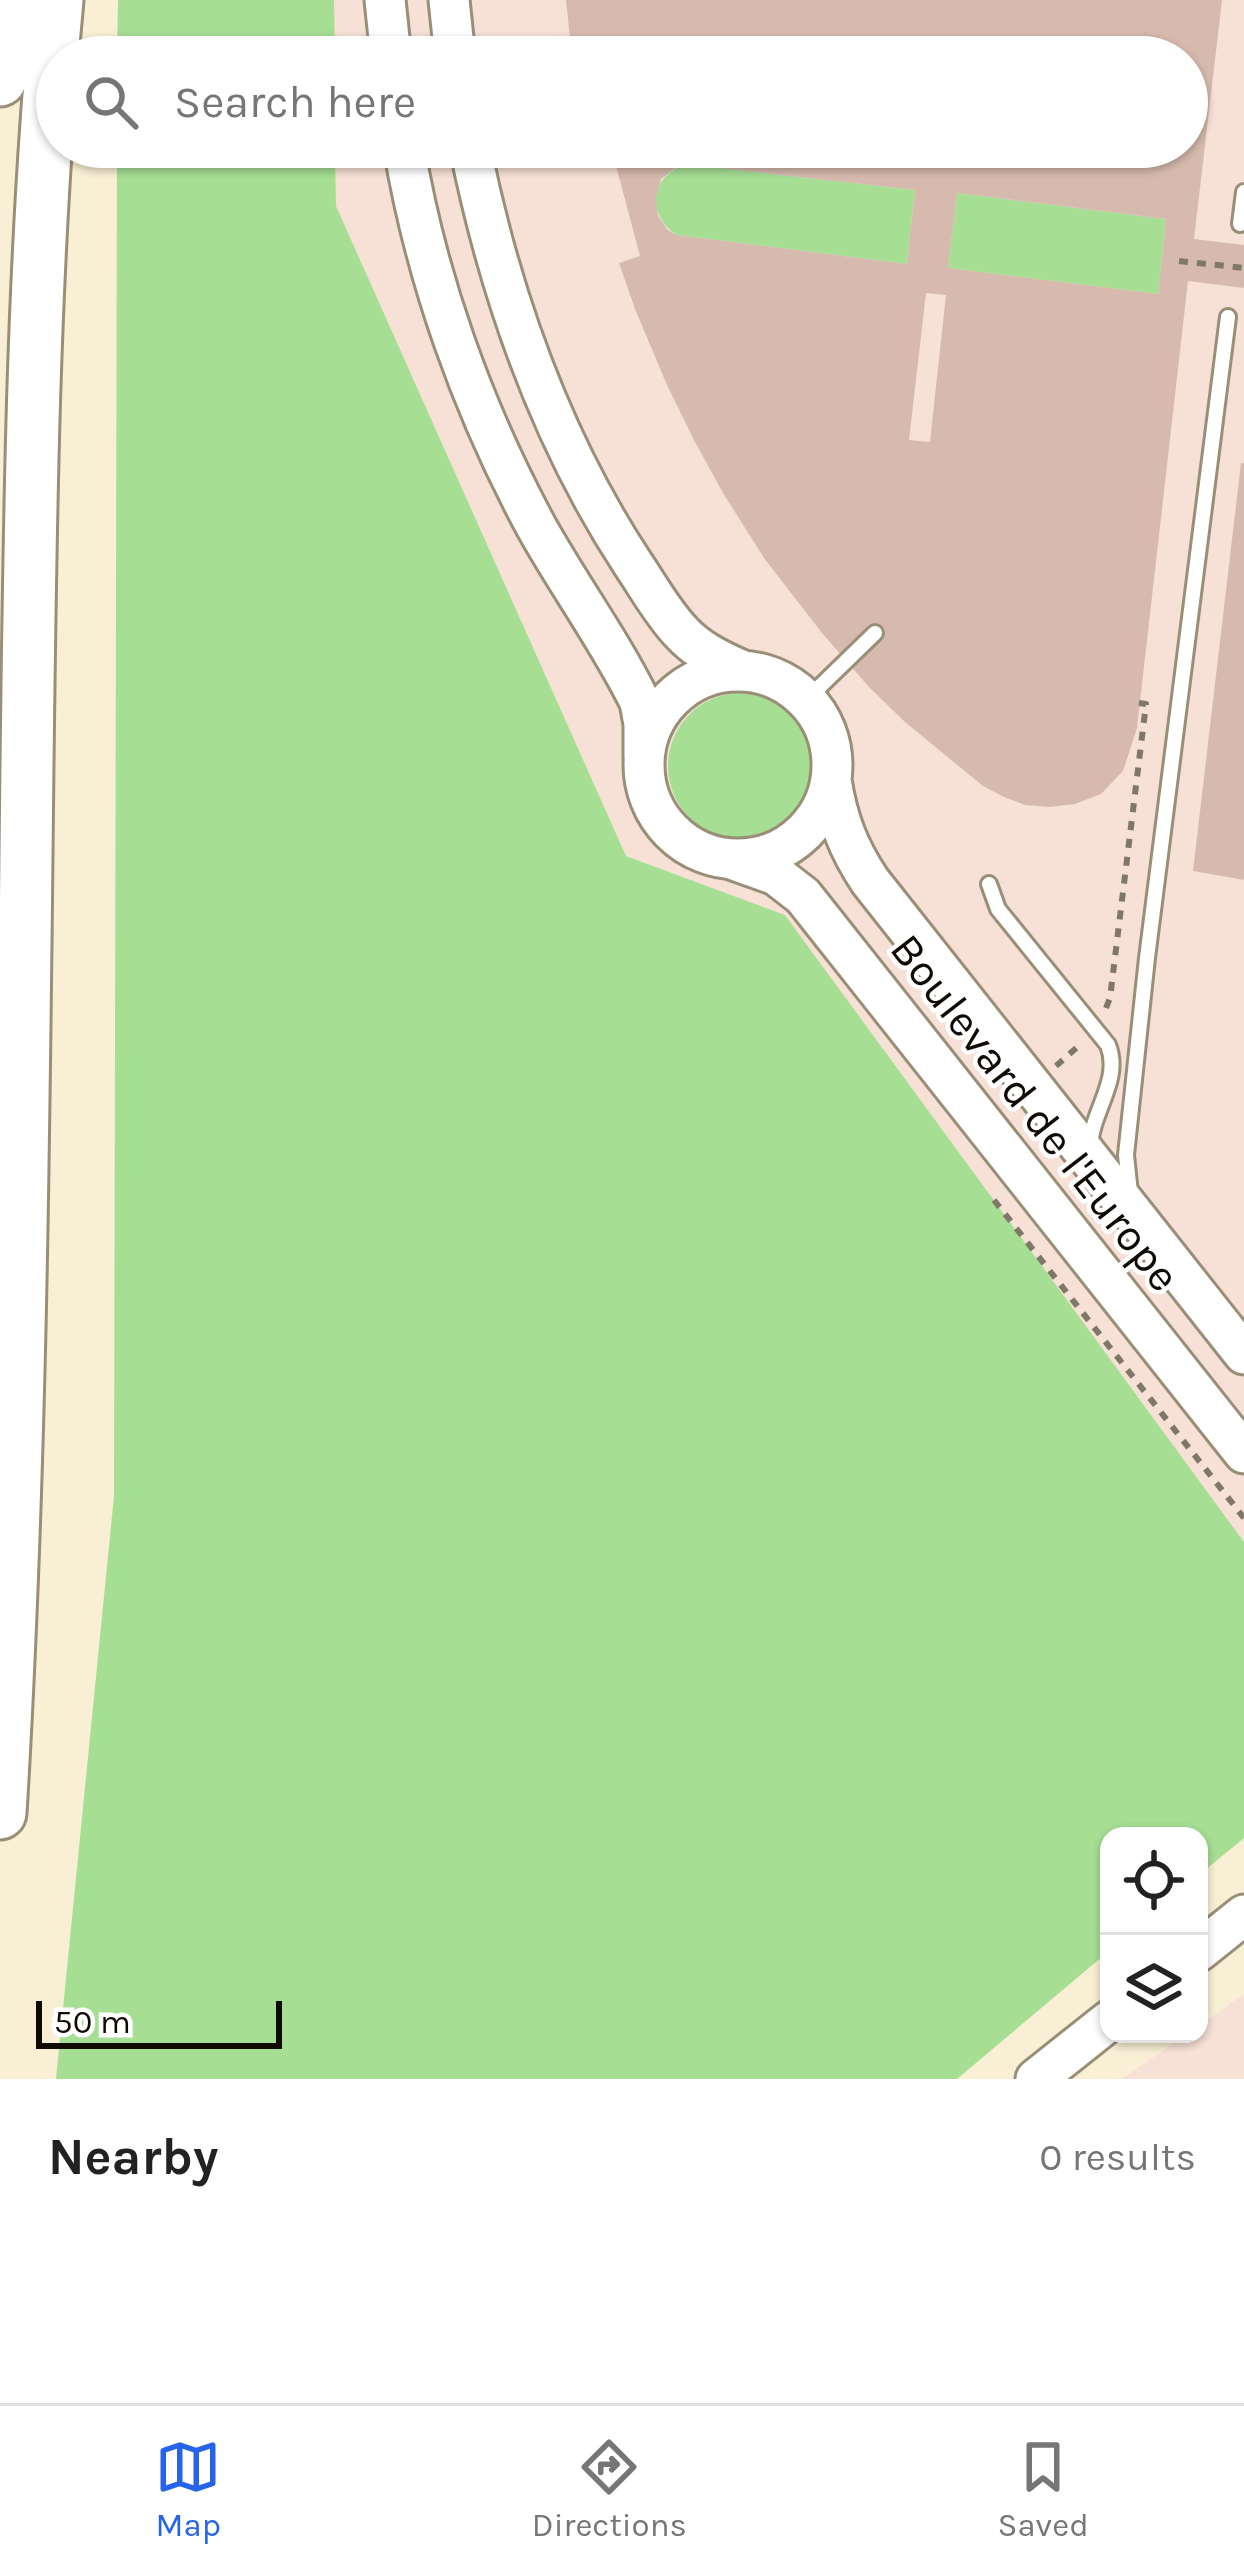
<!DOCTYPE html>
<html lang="en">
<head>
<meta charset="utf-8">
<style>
  body { margin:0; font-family:Karla,sans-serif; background:#f2f2f2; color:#222 }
  .controls { position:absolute; right:36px; bottom:36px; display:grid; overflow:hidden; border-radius:24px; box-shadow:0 3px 9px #0004 }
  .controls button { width:108px; height:108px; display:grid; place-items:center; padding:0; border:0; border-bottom:3px solid #e0e0e0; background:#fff; color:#222; font:60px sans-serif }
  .scale { position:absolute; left:36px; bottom:30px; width:246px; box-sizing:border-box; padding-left:12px; border:6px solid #0f0b04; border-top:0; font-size:33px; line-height:42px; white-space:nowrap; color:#0f0b04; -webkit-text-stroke:9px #fff; paint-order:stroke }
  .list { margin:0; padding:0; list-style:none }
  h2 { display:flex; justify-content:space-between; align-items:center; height:156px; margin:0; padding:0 48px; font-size:51px }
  h2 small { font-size:39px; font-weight:400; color:#767676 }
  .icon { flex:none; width:66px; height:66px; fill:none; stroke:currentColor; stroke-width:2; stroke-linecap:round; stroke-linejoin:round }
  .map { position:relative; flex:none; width:1244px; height:2079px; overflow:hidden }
  .search { position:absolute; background:#fff; box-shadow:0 3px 9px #0004; left:36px; right:36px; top:36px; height:132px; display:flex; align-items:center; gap:30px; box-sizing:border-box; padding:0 42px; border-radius:66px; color:#767676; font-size:45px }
  .sheet { height:324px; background:#fff }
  nav { display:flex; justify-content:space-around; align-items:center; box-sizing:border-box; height:168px; border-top:3px solid #e0e0e0; background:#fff; font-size:33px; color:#767676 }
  nav a { display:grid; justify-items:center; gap:6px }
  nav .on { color:#2563eb }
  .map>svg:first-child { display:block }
  .commercial { fill:#f7e0d5 }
  .green { fill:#a6de94 }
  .building { fill:#d6baad; fill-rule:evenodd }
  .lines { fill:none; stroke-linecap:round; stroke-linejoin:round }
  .lane-casing { stroke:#998f77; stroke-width:20 }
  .secondary-casing { stroke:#998f77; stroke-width:45 }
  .highway-casing { stroke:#998f77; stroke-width:57 }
  .path { stroke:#7f7868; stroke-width:6; stroke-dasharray:9 9; stroke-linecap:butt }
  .lane { stroke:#fff; stroke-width:14 }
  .secondary { stroke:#fff; stroke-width:39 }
  .highway { stroke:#fff; stroke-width:51 }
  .labels { text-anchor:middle; stroke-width:9; stroke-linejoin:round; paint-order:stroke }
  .street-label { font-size:45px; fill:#0f0b04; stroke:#fff }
</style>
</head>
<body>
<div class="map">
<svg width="1244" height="2079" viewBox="0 0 1244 2079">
  <rect width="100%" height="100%" fill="#f9efd4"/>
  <path class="commercial" d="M334 0H1244V1542L785 915 626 856 336 206 335 147H1187V57H335Z
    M1244 1994V2079H1122L1187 2034H1199V2026Z"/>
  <path class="green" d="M118 0H334L335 57H117Z
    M117 147H335L336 206 626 856 785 915 1244 1542V1838L1199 1875V1836H1109V1951L957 2079H56L114 1496Z
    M686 164 915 190 907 264 676 235C645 212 650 177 686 164Z
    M957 193 1166 219 1158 294 948 268Z
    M668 766a73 73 0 1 1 146 0a73 73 0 1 1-146 0Z"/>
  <path class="building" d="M566 0H1222L1194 239 1244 245V288L1188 281 1137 728 1123 771 1101 794 1075 804 1049 807 1025 805 1004 797 983 786 905 722 869 687 822 633 764 558 723 493 694 440 667 385 635 309 619 263 640 256 611 147H1187V57H572ZM686 164 915 190 907 264 676 235 668 230 658 216 656 198 661 179 674 169ZM957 193 1166 219 1158 294 948 268ZM926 293 946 295 930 442 909 440Z
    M1241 463H1244V880L1193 871Z"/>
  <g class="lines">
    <defs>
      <path id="lane" d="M1240 224 1244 192
        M806 700 875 633
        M989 884 998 909 1108 1045C1122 1080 1091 1112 1090 1147
        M1130 1193 1126 1155 1147 958 1228 317"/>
      <path id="secondary" d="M385 0 391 57
        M449 0 455 57
        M404 147C426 279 473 410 537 528 570 587 610 641 640 702L644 724V757
        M470 147C500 295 550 438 633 564 648 586 662 612 681 632 697 650 720 661 743 671
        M644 765a94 94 0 1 1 188 0a94 94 0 1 1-188 0Z
        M831 780C837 819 848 848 870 881L1244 1354
        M731 859 776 875 803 896 1244 1453
        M1199 1951 1244 1915
        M1036 2079 1109 2021"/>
      <path id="highway" d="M0 80 7 0
        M0 1813C21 1464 23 1114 27 765 30 510 33 254 57 0"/>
    </defs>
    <use href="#lane" class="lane-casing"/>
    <use href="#secondary" class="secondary-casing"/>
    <use href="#highway" class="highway-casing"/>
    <path class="path" d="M1179 261 1244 268
      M1106 1008 1110 998 1146 704 1139 703
      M1056 1066 1082 1043
      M994 1200 1244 1518"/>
    <use href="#lane" class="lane"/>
    <use href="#secondary" class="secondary"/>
    <use href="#highway" class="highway"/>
  </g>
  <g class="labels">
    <g class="street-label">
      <text transform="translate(1036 1112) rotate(52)" y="16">Boulevard de l'Europe</text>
    </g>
  </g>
</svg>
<div class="controls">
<button><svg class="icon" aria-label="locate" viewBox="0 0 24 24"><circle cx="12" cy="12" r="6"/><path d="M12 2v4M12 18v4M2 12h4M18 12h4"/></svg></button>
<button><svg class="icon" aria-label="layers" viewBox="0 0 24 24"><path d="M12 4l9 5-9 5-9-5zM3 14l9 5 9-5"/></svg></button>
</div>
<div class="scale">50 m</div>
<div class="search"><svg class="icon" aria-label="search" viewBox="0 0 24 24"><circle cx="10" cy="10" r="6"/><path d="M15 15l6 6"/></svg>Search here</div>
</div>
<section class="sheet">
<h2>Nearby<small>0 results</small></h2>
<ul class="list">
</ul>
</section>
<nav>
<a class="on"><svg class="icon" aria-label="map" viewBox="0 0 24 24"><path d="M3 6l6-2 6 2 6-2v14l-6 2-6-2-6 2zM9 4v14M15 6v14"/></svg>Map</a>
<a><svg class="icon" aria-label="directions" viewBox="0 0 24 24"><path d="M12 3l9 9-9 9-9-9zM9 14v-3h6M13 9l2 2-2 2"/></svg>Directions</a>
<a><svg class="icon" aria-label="saved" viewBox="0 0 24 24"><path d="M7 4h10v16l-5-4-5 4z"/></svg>Saved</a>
</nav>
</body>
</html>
